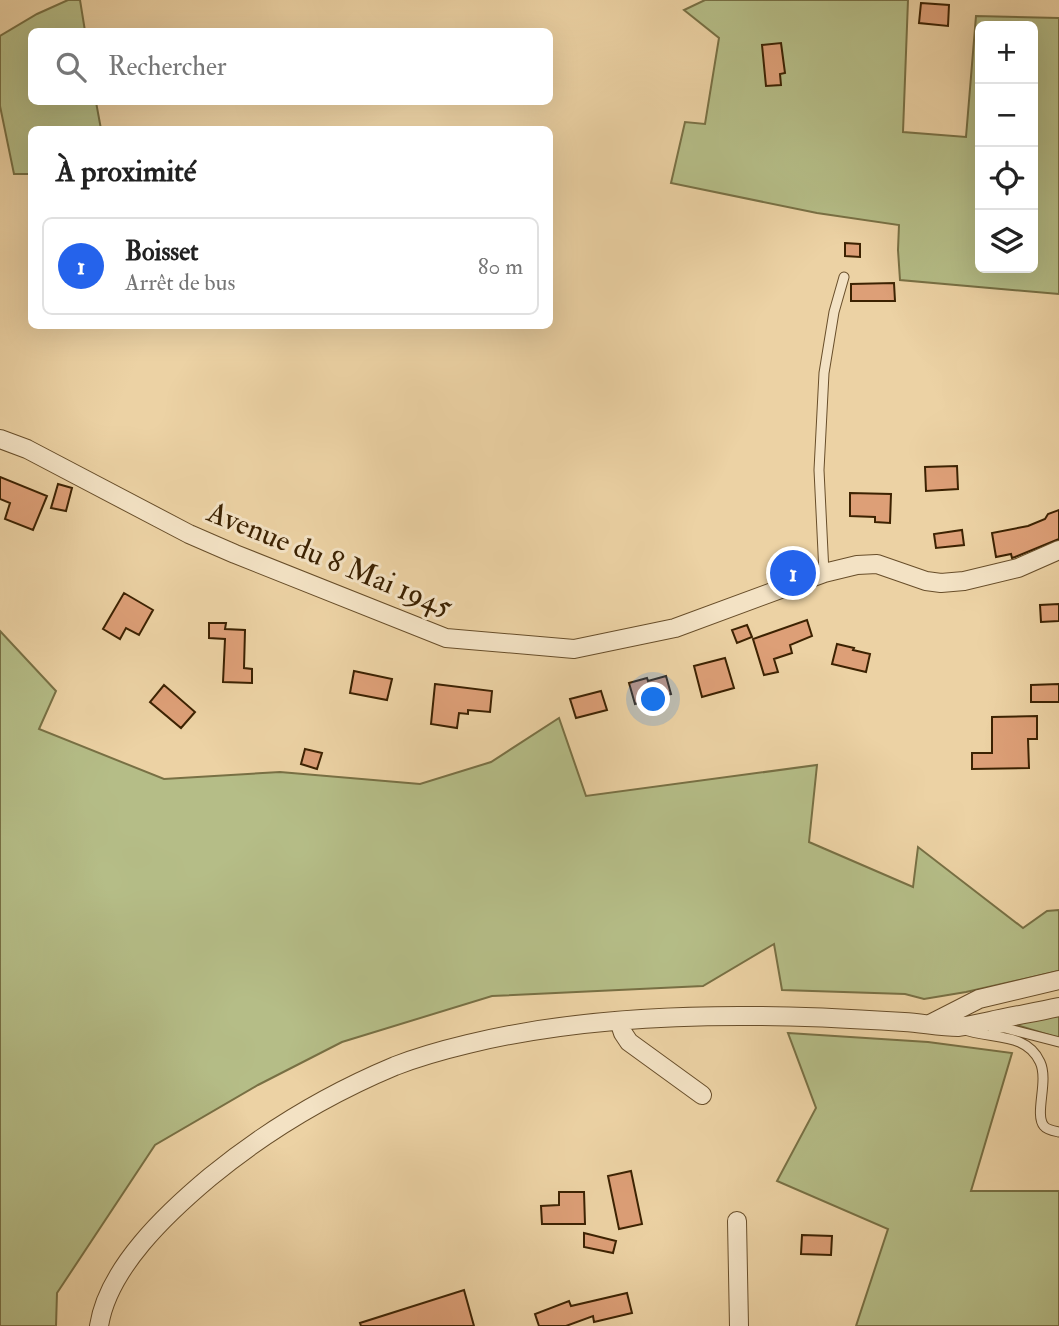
<!DOCTYPE html>
<html lang="fr">
<head>
<meta charset="utf-8">
<style>
  body { margin:0; font-family:"IM FELL Double Pica",serif; background:#f6f6f6; color:#222 }
  .controls { position:absolute; right:21px; top:21px; display:grid; overflow:hidden; border-radius:10px; box-shadow:0 7px 28px #0002 }
  .controls button { width:63px; height:63px; display:grid; place-items:center; padding:0; border:0; border-bottom:2px solid #e0e0e0; background:#fff; color:#222; font:35px sans-serif }
  .you { position:absolute; left:654px; top:700px; width:24px; height:24px; margin:-18px; border:5px solid #fff; border-radius:50%; background:#1a73e8; box-shadow:0 0 0 10px #1a73e833 }
  .badge { display:grid; place-items:center; width:46px; height:46px; border-radius:50%; background:#2563eb; color:#fff; font-size:23px; font-weight:700 }
  .pin { position:absolute; translate:-50% -50%; border:4px solid #fff; box-shadow:0 2px 7px #0006 }
  .list { margin:0; padding:0; list-style:none }
  h2 { display:flex; justify-content:space-between; align-items:center; height:91px; margin:0; padding:0 28px; font-size:30px }
  h2 small { font-size:23px; font-weight:400; color:#767676 }
  .list li { display:grid; grid-template-columns:46px 1fr auto; gap:21px; align-items:center; box-sizing:border-box; height:98px; margin:0 14px 14px; padding:0 14px; border:2px solid #e0e0e0; border-radius:10px }
  .list b { display:block; font-size:26px; white-space:nowrap }
  .list p { margin:0; font-size:23px; white-space:nowrap; color:#767676 }
  .list em { font-size:23px; font-style:normal; color:#767676 }
  .icon { flex:none; width:38px; height:38px; fill:none; stroke:currentColor; stroke-width:2; stroke-linecap:round; stroke-linejoin:round }
  .map { position:relative; flex:none; width:1059px; height:1326px; overflow:hidden }
  .search { position:absolute; background:#fff; box-shadow:0 7px 28px #0002; left:28px; top:28px; width:525px; height:77px; display:flex; align-items:center; gap:18px; box-sizing:border-box; padding:0 24px; border-radius:10px; color:#767676; font-size:26px }
  .panel { position:absolute; background:#fff; box-shadow:0 7px 28px #0002; left:28px; top:126px; width:525px; height:203px; border-radius:10px }
  .map>svg:first-child { display:block }
  .green { fill:#b5bd87; stroke:#787044; stroke-width:2; fill-rule:evenodd }
  .building { fill:#dd9f77; stroke:#3c2202; stroke-width:2 }
  .lines { fill:none; stroke-linecap:round; stroke-linejoin:round }
  .lane-casing { stroke:#684e2a; stroke-width:11 }
  .street-casing { stroke:#684e2a; stroke-width:20 }
  .lane { stroke:#f3e2c4; stroke-width:9 }
  .street { stroke:#f3e2c4; stroke-width:18 }
  .labels { text-anchor:middle; stroke-width:6; stroke-linejoin:round; paint-order:stroke }
  .street-label { font-size:30px; fill:#3c2202; stroke:#f3e2c4 }
</style>
</head>
<body>
<div class="map">
<svg width="1059" height="1326" viewBox="0 0 1059 1326">
  <rect width="100%" height="100%" fill="#ecd2a4"/>
  <filter id="stains"><feTurbulence type="fractalNoise" baseFrequency=".00286" numOctaves="4"/><feColorMatrix values="0 0 0 0 .2 0 0 0 0 .09 0 0 0 0 .02 0 0 0 .5 -.17"/></filter>
  <radialGradient id="worn" r=".72"><stop offset=".6" stop-color="#630" stop-opacity="0"/><stop offset="1" stop-color="#630" stop-opacity=".3"/></radialGradient>
  <path class="green" d="M68 0H80L85 31 32 32V102H96L101 129 32 130 31 174H14L0 106V36L37 14Z
    M705 0H908L903 132 966 137 976 16 1059 18V294L900 280 898 250 899 225 817 213 671 183 685 122 705 124 719 38 684 10ZM980 26H1033V268H980Z
    M0 631 56 691 39 729 164 779 280 772 420 784 491 762 559 718 586 796 817 765 809 842 913 887 918 847 1023 928 1047 911 1059 910V971L966 992 924 999 905 994 782 990 774 944 703 986 492 996 342 1042 258 1085 155 1145 57 1293 56 1326H0Z
    M1059 1015V1038L1013 1024Z
    M788 1033 928 1042 1012 1053 971 1191H1059V1326H856L888 1229 777 1181 816 1108Z"/>
  <path class="building" d="M921 3 949 5 948 26 919 23Z
    M781 43 785 73 780 74 781 85 766 86 762 45Z
    M845 243 860 244V257L845 256Z
    M894 283 895 301H851V284Z
    M957 466 958 489 926 491 925 467Z
    M0 477 47 496 33 530 5 519 10 503 0 499Z
    M58 484 72 488 66 511 51 508Z
    M850 493 891 494 890 523 875 522V517L850 516Z
    M1059 510V539L1015 557 1012 558 1011 554 996 557 992 533 1028 526 1045 519 1048 514Z
    M962 530 964 545 936 548 934 534Z
    M124 593 153 610 139 635 126 628 120 639 103 629Z
    M1059 604V621L1041 622 1040 605Z
    M807 620 812 636 790 645 792 653 774 659 778 672 764 675 753 639Z
    M209 623H226L225 629 245 630 244 668 252 669V683L223 682 225 639 209 638Z
    M747 625 752 637 737 643 732 630Z
    M837 644 854 648 853 650 870 654 866 672 832 664Z
    M725 658 734 688 702 697 694 666Z
    M354 671 392 679 387 700 350 693Z
    M666 676 671 694 635 704 629 683 647 678 648 681Z
    M435 684 492 691 490 712 468 710V714L459 713 457 728 431 724Z
    M1059 684V702H1031V685Z
    M164 685 195 712 181 728 150 702Z
    M601 691 607 710 576 718 570 699Z
    M1037 716V739H1028L1029 768 972 769V753H992V717Z
    M305 749 322 753 317 769 301 764Z
    M631 1171 642 1224 619 1229 608 1176Z
    M559 1192H584L585 1224H542L541 1206 559 1205Z
    M584 1233 616 1241 613 1253 584 1247Z
    M802 1235 832 1236 831 1255 801 1254Z
    M464 1290 474 1326H361L360 1323Z
    M627 1293 632 1313 594 1322 593 1316 566 1326H539L535 1314 569 1301 571 1306Z"/>
  <g class="lines">
    <defs>
      <path id="lane" d="M824 573 819 470 824 373 834 312 844 277
        M992 1027 1005 1028 1059 1042
        M963 1029C989 1040 1026 1031 1040 1062 1049 1081 1034 1114 1044 1126 1047 1130 1054 1131 1059 1132"/>
      <path id="street" d="M0 439 27 449 189 534 235 554 446 638 574 649 675 628 824 573 857 565 877 564 926 581 941 583 964 581 1018 568 1059 550
        M619 1021 623 1033 629 1042 702 1095
        M930 1024 979 999 1059 980
        M737 1221 739 1326
        M99 1326C108 1268 167 1213 210 1177 266 1131 328 1094 395 1066 418 1057 443 1050 468 1044 562 1021 661 1015 758 1016 807 1016 856 1019 904 1022 922 1023 940 1027 958 1027 968 1026 980 1023 990 1021 1013 1016 1036 1012 1059 1007"/>
    </defs>
    <use href="#lane" class="lane-casing"/>
    <use href="#street" class="street-casing"/>
    <use href="#lane" class="lane"/>
    <use href="#street" class="street"/>
  </g>
  <g class="labels">
    <g class="street-label">
      <text transform="translate(330 559) rotate(22)" y="10">Avenue du 8 Mai 1945</text>
    </g>
  </g>
  <rect width="100%" height="100%" filter="url(#stains)"/>
  <rect width="100%" height="100%" fill="url(#worn)"/>
</svg>
<div class="controls">
<button>+</button>
<button>−</button>
<button><svg class="icon" aria-label="locate" viewBox="0 0 24 24"><circle cx="12" cy="12" r="6"/><path d="M12 2v4M12 18v4M2 12h4M18 12h4"/></svg></button>
<button><svg class="icon" aria-label="layers" viewBox="0 0 24 24"><path d="M12 4l9 5-9 5-9-5zM3 14l9 5 9-5"/></svg></button>
</div>
<div class="you"></div>
<div class="pin badge" style="left:793px;top:573px">1</div>
<div class="search"><svg class="icon" aria-label="search" viewBox="0 0 24 24"><circle cx="10" cy="10" r="6"/><path d="M15 15l6 6"/></svg>Rechercher</div>
<section class="panel">
<h2>À proximité<small></small></h2>
<ul class="list">
<li><span class="badge">1</span><div><b>Boisset</b><p>Arrêt de bus</p></div><em>80 m</em></li>
</ul>
</section>
</div>
</body>
</html>
